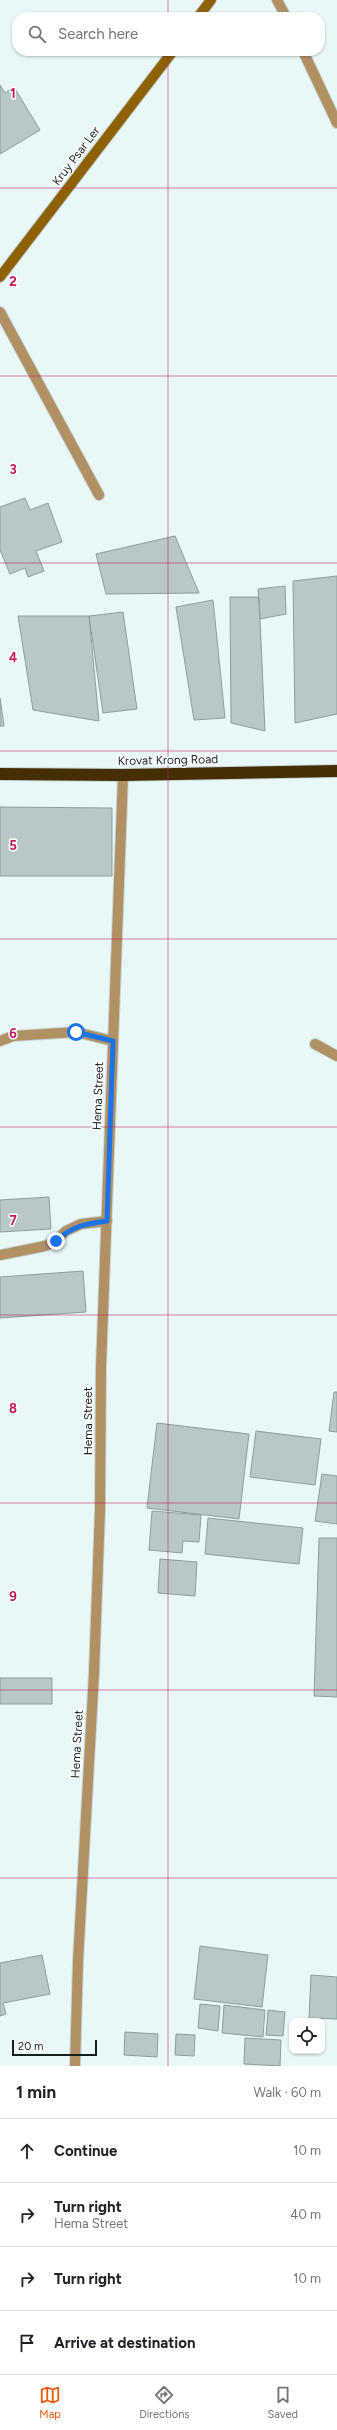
<!DOCTYPE html>
<html lang="en">
<head>
<meta charset="utf-8">
<style>
  body { margin:0; font-family:Figtree,sans-serif; background:#f2f2f2; color:#202124 }
  .controls { position:absolute; right:12px; bottom:12px; display:grid; overflow:hidden; border-radius:8px; box-shadow:0 1px 3px #0004 }
  .controls button { width:36px; height:36px; display:grid; place-items:center; padding:0; border:0; border-bottom:1px solid #e0e0e0; background:#fff; color:#202124; font:20px sans-serif }
  .scale { position:absolute; left:12px; bottom:10px; width:85px; box-sizing:border-box; padding-left:4px; border:2px solid #181e1e; border-top:0; font-size:11px; line-height:14px; white-space:nowrap; color:#181e1e; -webkit-text-stroke:3px #fff; paint-order:stroke }
  .stop { position:absolute; width:12px; height:12px; margin:-9px; border:3px solid #1a73e8; border-radius:50%; background:#fff }
  .stop.end { background:#1a73e8; border-color:#fff; box-shadow:0 1px 4px #0008 }
  .list { margin:0; padding:0; list-style:none }
  h2 { display:flex; justify-content:space-between; align-items:center; height:52px; margin:0; padding:0 16px; font-size:17px }
  h2 small { font-size:13px; font-weight:400; color:#757577 }
  .list li { display:grid; grid-template-columns:26px 1fr auto; gap:12px; align-items:center; box-sizing:border-box; height:64px; padding:0 16px; border-top:1px solid #e0e0e0 }
  .list b { display:block; font-size:15px; white-space:nowrap }
  .list p { margin:0; font-size:13px; white-space:nowrap; color:#757577 }
  .list em { font-size:13px; font-style:normal; color:#757577 }
  .icon { flex:none; width:22px; height:22px; fill:none; stroke:currentColor; stroke-width:2; stroke-linecap:round; stroke-linejoin:round }
  .map { position:relative; flex:none; width:337px; height:2066px; overflow:hidden }
  .search { position:absolute; background:#fff; box-shadow:0 1px 3px #0004; left:12px; right:12px; top:12px; height:44px; display:flex; align-items:center; gap:10px; box-sizing:border-box; padding:0 14px; border-radius:16px; color:#757577; font-size:15px }
  .sheet { height:308px; background:#fff }
  nav { display:flex; justify-content:space-around; align-items:center; box-sizing:border-box; height:56px; border-top:1px solid #e0e0e0; background:#fff; font-size:11px; color:#757577 }
  nav a { display:grid; justify-items:center; gap:2px }
  nav .on { color:#ea580c }
  .map>svg:first-child { display:block }
  .building { fill:#b8c7c8; stroke:#8e9c9d }
  .lines { fill:none; stroke-linecap:round; stroke-linejoin:round }
  .lane-casing { stroke:#c7d5d6; stroke-width:12 }
  .street-casing { stroke:#c7d5d6; stroke-width:12 }
  .secondary-casing { stroke:#c7d5d6; stroke-width:12 }
  .highway-casing { stroke:#c7d5d6; stroke-width:14 }
  .lane { stroke:#b19164; stroke-width:10 }
  .street { stroke:#b19164; stroke-width:10 }
  .secondary { stroke:#8e6107; stroke-width:10 }
  .highway { stroke:#452d04; stroke-width:12 }
  .route { stroke:#1a73e8; stroke-width:5 }
  .grid { fill:none; stroke:#c2185b; stroke-width:1; stroke-opacity:0.55 }
  .labels { text-anchor:middle; stroke-width:3; stroke-linejoin:round; paint-order:stroke }
  .street-label { font-size:12px; fill:#181e1e; stroke:#fff }
  .grid-label { font-size:13px; text-anchor:middle; font-weight:bold; fill:#c2185b; stroke:#fff; stroke-width:3; stroke-linejoin:round; paint-order:stroke }
</style>
</head>
<body>
<div class="map">
<svg width="337" height="2066" viewBox="0 0 337 2066">
  <rect width="100%" height="100%" fill="#e8f8f9"/>
  <path class="building" d="M0 85 5 93 14 87 40 130 0 154Z
    M25 498 30 510 48 503 62 542 36 551 44 571 28 577 25 568 10 574 0 550V507Z
    M175 536 199 593 106 594 96 554Z
    M337 576V714L295 723 293 581Z
    M285 586 286 614 260 619 258 589Z
    M230 597H259L265 731 231 723Z
    M213 600 225 718 194 720 176 607Z
    M123 612 137 709 103 713 89 616Z
    M18 616H89L99 721 33 710Z
    M0 698 4 726H0Z
    M0 807 112 808V876H0Z
    M49 1197 51 1229 0 1232V1200Z
    M83 1271 86 1312 0 1318V1277Z
    M334 1392H337V1432L329 1431Z
    M157 1423 249 1434 239 1519 147 1508Z
    M256 1431 321 1439 315 1485 250 1477Z
    M322 1474 337 1476V1524L315 1521Z
    M152 1511 201 1515 199 1542 183 1541 182 1553 149 1550Z
    M208 1518 303 1528 299 1564 205 1554Z
    M319 1538H337V1697L314 1696Z
    M160 1559 197 1562 195 1596 158 1593Z
    M0 1678H52V1704H0Z
    M200 1946 268 1955 262 2007 194 1999Z
    M42 1955 50 1994 3 2003 6 2014 0 2016V1963Z
    M311 1975 337 1977V2019L309 2018Z
    M200 2004 220 2006 218 2031 198 2028Z
    M224 2005 265 2010 263 2037 222 2033Z
    M268 2010 285 2012 283 2036 266 2035Z
    M125 2032 158 2034 157 2057 124 2055Z
    M176 2034 195 2035 194 2056 175 2055Z
    M245 2038 281 2040 280 2066 244 2064Z"/>
  <g class="lines">
    <defs>
      <path id="lane" d="M0 312 99 495
        M0 1041 13 1036 76 1032 113 1041
        M315 1044 337 1056
        M0 1255 45 1246 56 1241 66 1231 81 1224 107 1221"/>
      <path id="street" d="M277 0 286 17
        M303 51 337 123
        M75 2066 78 1961 94 1673 100 1510 101 1367 123 775"/>
      <path id="secondary" d="M198 17 211 0
        M0 277 173 51"/>
      <path id="highway" d="M0 774 123 775 337 771"/>
    </defs>
    <use href="#lane" class="lane-casing"/>
    <use href="#street" class="street-casing"/>
    <use href="#secondary" class="secondary-casing"/>
    <use href="#highway" class="highway-casing"/>
    <use href="#lane" class="lane"/>
    <use href="#street" class="street"/>
    <use href="#secondary" class="secondary"/>
    <use href="#highway" class="highway"/>
  </g>
  <g class="lines">
    <path class="route" d="M56 1241C72 1226 85 1224 107 1221L113 1041 76 1032"/>
  </g>
  <path class="grid" d="M168 0V17M168 51V2066M0 188H337M0 376H337M0 563H337M0 751H337M0 939H337M0 1127H337M0 1315H337M0 1503H337M0 1690H337M0 1878H337"/>
  <g class="labels">
    <g class="street-label">
      <text transform="translate(76 156) rotate(-53)" y="4">Kruy Psar Ler</text>
      <text transform="translate(168 760) rotate(-1)" y="4">Krovat Krong Road</text>
      <text transform="translate(98 1096) rotate(-88)" y="4">Hema Street</text>
      <text transform="translate(88 1421) rotate(-90)" y="4">Hema Street</text>
      <text transform="translate(77 1744) rotate(-87)" y="4">Hema Street</text>
    </g>
  </g>
  <g class="grid-label">
    <text x="13" y="98">1</text>
    <text x="13" y="286">2</text>
    <text x="13" y="474">3</text>
    <text x="13" y="662">4</text>
    <text x="13" y="850">5</text>
    <text x="13" y="1038">6</text>
    <text x="13" y="1225">7</text>
    <text x="13" y="1413">8</text>
    <text x="13" y="1601">9</text>
  </g>
</svg>
<div class="controls">
<button><svg class="icon" aria-label="locate" viewBox="0 0 24 24"><circle cx="12" cy="12" r="6"/><path d="M12 2v4M12 18v4M2 12h4M18 12h4"/></svg></button>
</div>
<div class="scale">20 m</div>
<div class="stop" style="left:76px;top:1032px"></div>
<div class="stop end" style="left:56px;top:1241px"></div>
<div class="search"><svg class="icon" aria-label="search" viewBox="0 0 24 24"><circle cx="10" cy="10" r="6"/><path d="M15 15l6 6"/></svg>Search here</div>
</div>
<section class="sheet">
<h2>1 min<small>Walk · 60 m</small></h2>
<ul class="list">
<li><svg class="icon" aria-label="ahead" viewBox="0 0 24 24"><path d="M12 20V5M6 11l6-6 6 6"/></svg><div><b>Continue</b></div><em>10 m</em></li>
<li><svg class="icon" aria-label="right" viewBox="0 0 24 24"><path d="M7 20v-9h11M14 6l5 5-5 5"/></svg><div><b>Turn right</b><p>Hema Street</p></div><em>40 m</em></li>
<li><svg class="icon" aria-label="right" viewBox="0 0 24 24"><path d="M7 20v-9h11M14 6l5 5-5 5"/></svg><div><b>Turn right</b></div><em>10 m</em></li>
<li><svg class="icon" aria-label="arrive" viewBox="0 0 24 24"><path d="M6 21V4h12l-3 4 3 4H6"/></svg><div><b>Arrive at destination</b></div></li>
</ul>
</section>
<nav>
<a class="on"><svg class="icon" aria-label="map" viewBox="0 0 24 24"><path d="M3 6l6-2 6 2 6-2v14l-6 2-6-2-6 2zM9 4v14M15 6v14"/></svg>Map</a>
<a><svg class="icon" aria-label="directions" viewBox="0 0 24 24"><path d="M12 3l9 9-9 9-9-9zM9 14v-3h6M13 9l2 2-2 2"/></svg>Directions</a>
<a><svg class="icon" aria-label="saved" viewBox="0 0 24 24"><path d="M7 4h10v16l-5-4-5 4z"/></svg>Saved</a>
</nav>
</body>
</html>
